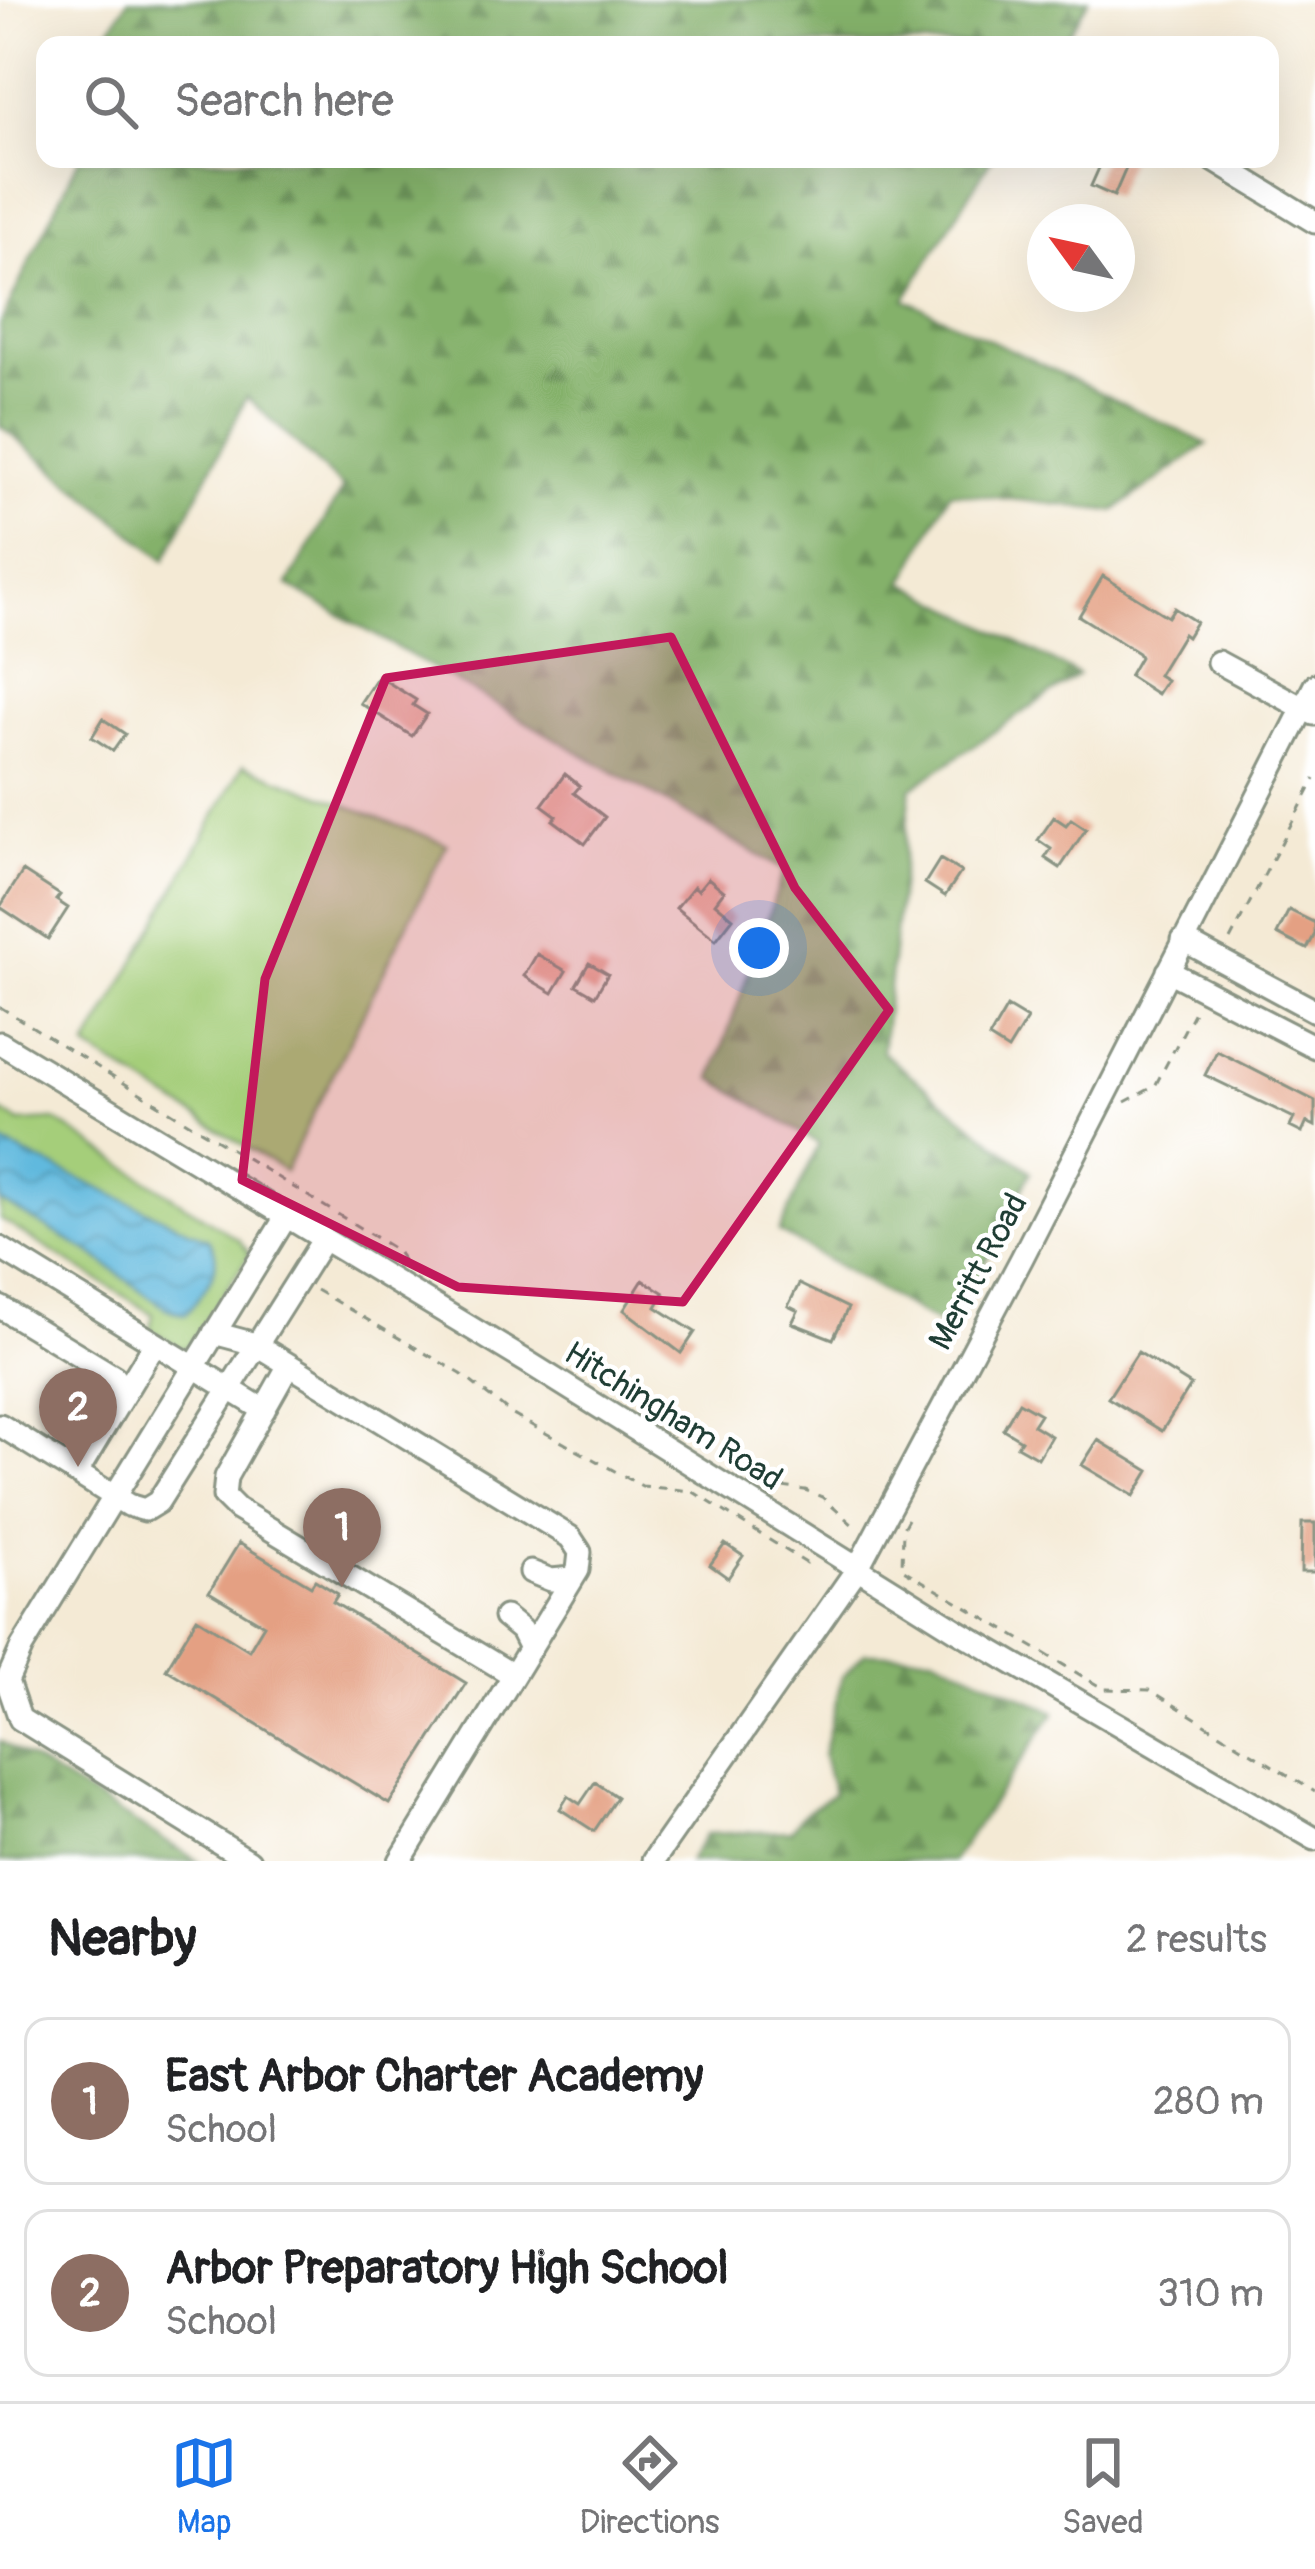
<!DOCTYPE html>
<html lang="en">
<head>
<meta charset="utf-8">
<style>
  body { margin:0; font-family:Pangolin,sans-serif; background:#f6f6f6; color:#202124 }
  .compass { position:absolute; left:1027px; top:204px; width:108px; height:108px; border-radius:50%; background:#fff; box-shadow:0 12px 48px #0002; rotate:303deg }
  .you { position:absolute; left:759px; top:948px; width:42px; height:42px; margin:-30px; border:9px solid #fff; border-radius:50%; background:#1a73e8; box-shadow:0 0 0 18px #1a73e833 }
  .badge { display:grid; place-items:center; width:78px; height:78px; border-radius:50%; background:#1a73e8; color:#fff; font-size:39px; font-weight:700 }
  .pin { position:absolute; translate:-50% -99px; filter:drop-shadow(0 3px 6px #0008) }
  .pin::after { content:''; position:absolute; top:63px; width:42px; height:36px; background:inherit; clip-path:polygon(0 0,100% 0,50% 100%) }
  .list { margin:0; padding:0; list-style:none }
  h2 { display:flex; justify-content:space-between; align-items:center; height:156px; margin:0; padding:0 48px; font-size:51px }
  h2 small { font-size:39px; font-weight:400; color:#757577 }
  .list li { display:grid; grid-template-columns:78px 1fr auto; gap:36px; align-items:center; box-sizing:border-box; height:168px; margin:0 24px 24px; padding:0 24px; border:3px solid #e0e0e0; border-radius:24px }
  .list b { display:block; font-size:45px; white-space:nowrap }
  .list p { margin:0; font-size:39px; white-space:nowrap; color:#757577 }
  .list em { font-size:39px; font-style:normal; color:#757577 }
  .icon { flex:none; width:66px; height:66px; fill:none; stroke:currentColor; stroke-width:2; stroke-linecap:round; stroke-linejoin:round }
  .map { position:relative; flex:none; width:1315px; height:1861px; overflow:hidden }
  .search { position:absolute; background:#fff; box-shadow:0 12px 48px #0002; left:36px; right:36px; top:36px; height:132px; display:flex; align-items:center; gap:30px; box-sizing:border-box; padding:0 42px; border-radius:24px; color:#757577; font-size:45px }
  .sheet { height:540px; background:#fff }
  nav { display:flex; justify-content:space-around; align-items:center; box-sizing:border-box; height:168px; border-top:3px solid #e0e0e0; background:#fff; font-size:33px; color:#757577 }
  nav a { display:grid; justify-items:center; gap:6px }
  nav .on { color:#1a73e8 }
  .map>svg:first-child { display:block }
  .green { fill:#a5ce7a; stroke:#628657; stroke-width:3 }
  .forest { fill:url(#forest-firs); stroke:#52774f; stroke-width:3 }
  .water { fill:url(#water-waves); stroke:#407b89; stroke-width:3 }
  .building { fill:#e4a083 }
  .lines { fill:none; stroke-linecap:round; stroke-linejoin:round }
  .minor-casing { stroke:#8a9484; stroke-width:27 }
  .path { stroke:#8a9484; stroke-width:3; stroke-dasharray:9 9; stroke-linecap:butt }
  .minor { stroke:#fff; stroke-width:21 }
  .marked { fill:#c2185b; fill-opacity:0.2; stroke:#c2185b; stroke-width:9; stroke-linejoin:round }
  .labels { text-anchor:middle; stroke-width:9; stroke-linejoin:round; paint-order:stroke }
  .street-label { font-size:33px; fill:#1f3d34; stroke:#fff }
</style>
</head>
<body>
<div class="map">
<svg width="1315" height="1861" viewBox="0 0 1315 1861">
  <defs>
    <pattern id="forest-firs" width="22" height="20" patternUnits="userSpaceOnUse" patternTransform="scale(3)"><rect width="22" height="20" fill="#84b16a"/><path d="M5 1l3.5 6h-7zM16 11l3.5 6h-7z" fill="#6b9158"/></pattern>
    <pattern id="water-waves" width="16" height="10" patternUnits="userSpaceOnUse" patternTransform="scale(3)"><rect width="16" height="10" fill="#60b9de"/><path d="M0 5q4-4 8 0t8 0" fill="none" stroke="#4f98b5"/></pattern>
  </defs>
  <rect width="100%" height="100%" fill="#fff"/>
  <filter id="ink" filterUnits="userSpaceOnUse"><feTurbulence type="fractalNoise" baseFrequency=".00833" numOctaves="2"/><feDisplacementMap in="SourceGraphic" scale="24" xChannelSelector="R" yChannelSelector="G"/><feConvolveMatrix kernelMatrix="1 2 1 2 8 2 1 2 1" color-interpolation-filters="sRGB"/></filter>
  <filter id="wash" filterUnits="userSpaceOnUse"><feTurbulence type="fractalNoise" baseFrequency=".004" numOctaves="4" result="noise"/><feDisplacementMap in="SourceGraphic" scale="48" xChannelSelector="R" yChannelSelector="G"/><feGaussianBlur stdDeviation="2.7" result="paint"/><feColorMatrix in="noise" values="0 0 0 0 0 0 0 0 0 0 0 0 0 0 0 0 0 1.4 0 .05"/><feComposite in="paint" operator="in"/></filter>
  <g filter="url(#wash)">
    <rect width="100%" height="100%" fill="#f4ead5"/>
    <path class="green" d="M243 765 447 844 285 1171 87 1048Z
      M0 1111 20 1122 55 1120 239 1240 250 1254 187 1348H179L150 1329 153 1314 0 1219Z"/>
    <path class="forest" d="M128 0H1089L1061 45H100Z
      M79 159H991L905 299 1207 444 1114 511 950 492 904 582 1078 675 911 788 882 1052 1031 1172 950 1331 779 1232 819 1144 712 1078 784 870 288 585 343 488 247 397 165 560 0 425V324Z
      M865 1653 933 1655 1055 1712 952 1861H689L706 1834 791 1831 802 1815 833 1794 823 1756 842 1677Z
      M0 1741 198 1861H0Z"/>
    <path class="water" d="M0 1142 208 1239C229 1264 202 1294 185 1315L165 1308 89 1252 0 1201Z"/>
    <g id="blocks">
      <path class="building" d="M1103 159H1130L1114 196 1091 186Z
        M1103 576 1168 617 1174 608 1196 622 1187 637 1183 634 1158 675 1166 680 1157 694 1129 676 1140 657 1138 653 1079 616Z
        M378 676 416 700 413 705 427 714 412 736 360 703Z
        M103 719 125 734 113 751 92 737Z
        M565 774 580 786 574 793 605 817 585 844 553 820 557 816 542 805Z
        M1054 817 1066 825 1071 819 1086 829 1060 868 1045 858 1051 849 1038 840Z
        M940 859 961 872 945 896 925 883Z
        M23 871 60 895 56 900 68 908 48 939 0 907Z
        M708 878 724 891 715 903 733 918 716 940 676 908 694 886 698 890Z
        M1289 910 1315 923V934L1307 949 1277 934Z
        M537 954 566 971 553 993 524 976Z
        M589 963 608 974 595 996 576 985Z
        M1007 1007 1027 1019 1008 1050 989 1038Z
        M1217 1051 1315 1101V1126L1307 1122 1302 1133 1290 1127 1294 1118 1205 1075Z
        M643 1280 664 1293 656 1307 695 1332 681 1353 624 1310Z
        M799 1284 848 1308 833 1339 792 1323 798 1311 788 1306Z
        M1138 1352 1191 1385 1162 1431 1108 1398Z
        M1019 1402 1040 1414 1033 1425 1051 1436 1038 1458 1017 1446 1021 1440 1003 1429Z
        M1098 1440 1149 1471 1134 1496 1082 1465Z
        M1302 1523H1315V1572H1301Z
        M239 1543 311 1586 315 1580 338 1594 333 1602 466 1683 389 1804 166 1669 197 1618 249 1650 264 1625 209 1592Z
        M725 1544 743 1556 728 1578 710 1565Z
        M595 1782 617 1797 594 1831 560 1809 568 1796 580 1804Z"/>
    </g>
  </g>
  <g filter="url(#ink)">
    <use href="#blocks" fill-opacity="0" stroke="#8a9484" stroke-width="3"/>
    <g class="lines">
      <defs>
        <path id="minor" d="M1215 161 1315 222
          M1218 662 1314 714
          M1183 940 1315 1011
          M1168 971 1315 1047
          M0 1043 529 1363 958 1631 1315 1839
          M0 1248 264 1410
          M0 1307 115 1377 121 1392 116 1407
          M214 1333 255 1344 570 1537 580 1552 578 1570 400 1861
          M289 1365 226 1477 224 1496 237 1509 513 1675
          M0 1425 128 1505 145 1510 158 1502 323 1240
          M77 1472 155 1343
          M531 1572 551 1580 573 1578
          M505 1617 521 1630 530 1648
          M249 1861 20 1719 7 1681 22 1647 286 1217
          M653 1861 857 1569 1022 1258 1315 685"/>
      </defs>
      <use href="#minor" class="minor-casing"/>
      <path class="path" d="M1230 940 1315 779
        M0 1007 396 1250 404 1262
        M1125 1102 1155 1086 1196 1008
        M316 1290 461 1374 513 1415 642 1486 692 1491 806 1563 809 1559
        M734 1466 766 1485 805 1490 822 1497 855 1527
        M908 1519 903 1528 902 1569 1104 1689 1150 1690 1315 1792"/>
      <use href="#minor" class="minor"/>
    </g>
  </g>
  <path class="marked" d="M671 637 795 888 889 1010 683 1302 458 1287 242 1180 265 979 386 678Z"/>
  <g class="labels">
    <g class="street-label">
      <text transform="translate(977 1271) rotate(-62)" y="12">Merritt Road</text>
      <text transform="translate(674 1415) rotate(32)" y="12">Hitchingham Road</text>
    </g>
  </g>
</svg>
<svg class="compass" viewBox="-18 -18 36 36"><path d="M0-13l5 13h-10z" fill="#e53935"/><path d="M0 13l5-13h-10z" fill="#757577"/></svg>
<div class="you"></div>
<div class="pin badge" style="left:342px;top:1587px;background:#8d6e63">1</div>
<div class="pin badge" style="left:78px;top:1467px;background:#8d6e63">2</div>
<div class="search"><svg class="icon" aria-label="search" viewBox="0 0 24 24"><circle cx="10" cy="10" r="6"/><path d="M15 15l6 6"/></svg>Search here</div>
</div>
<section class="sheet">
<h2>Nearby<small>2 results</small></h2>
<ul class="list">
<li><span class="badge" style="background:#8d6e63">1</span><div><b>East Arbor Charter Academy</b><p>School</p></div><em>280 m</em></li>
<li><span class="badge" style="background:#8d6e63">2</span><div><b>Arbor Preparatory High School</b><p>School</p></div><em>310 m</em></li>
</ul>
</section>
<nav>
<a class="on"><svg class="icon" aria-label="map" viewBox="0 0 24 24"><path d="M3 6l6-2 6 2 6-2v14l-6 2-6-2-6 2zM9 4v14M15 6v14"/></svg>Map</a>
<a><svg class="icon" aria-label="directions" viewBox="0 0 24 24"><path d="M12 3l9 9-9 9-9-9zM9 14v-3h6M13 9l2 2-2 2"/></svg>Directions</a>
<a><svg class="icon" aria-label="saved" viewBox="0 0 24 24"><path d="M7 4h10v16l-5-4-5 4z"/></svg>Saved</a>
</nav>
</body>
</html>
